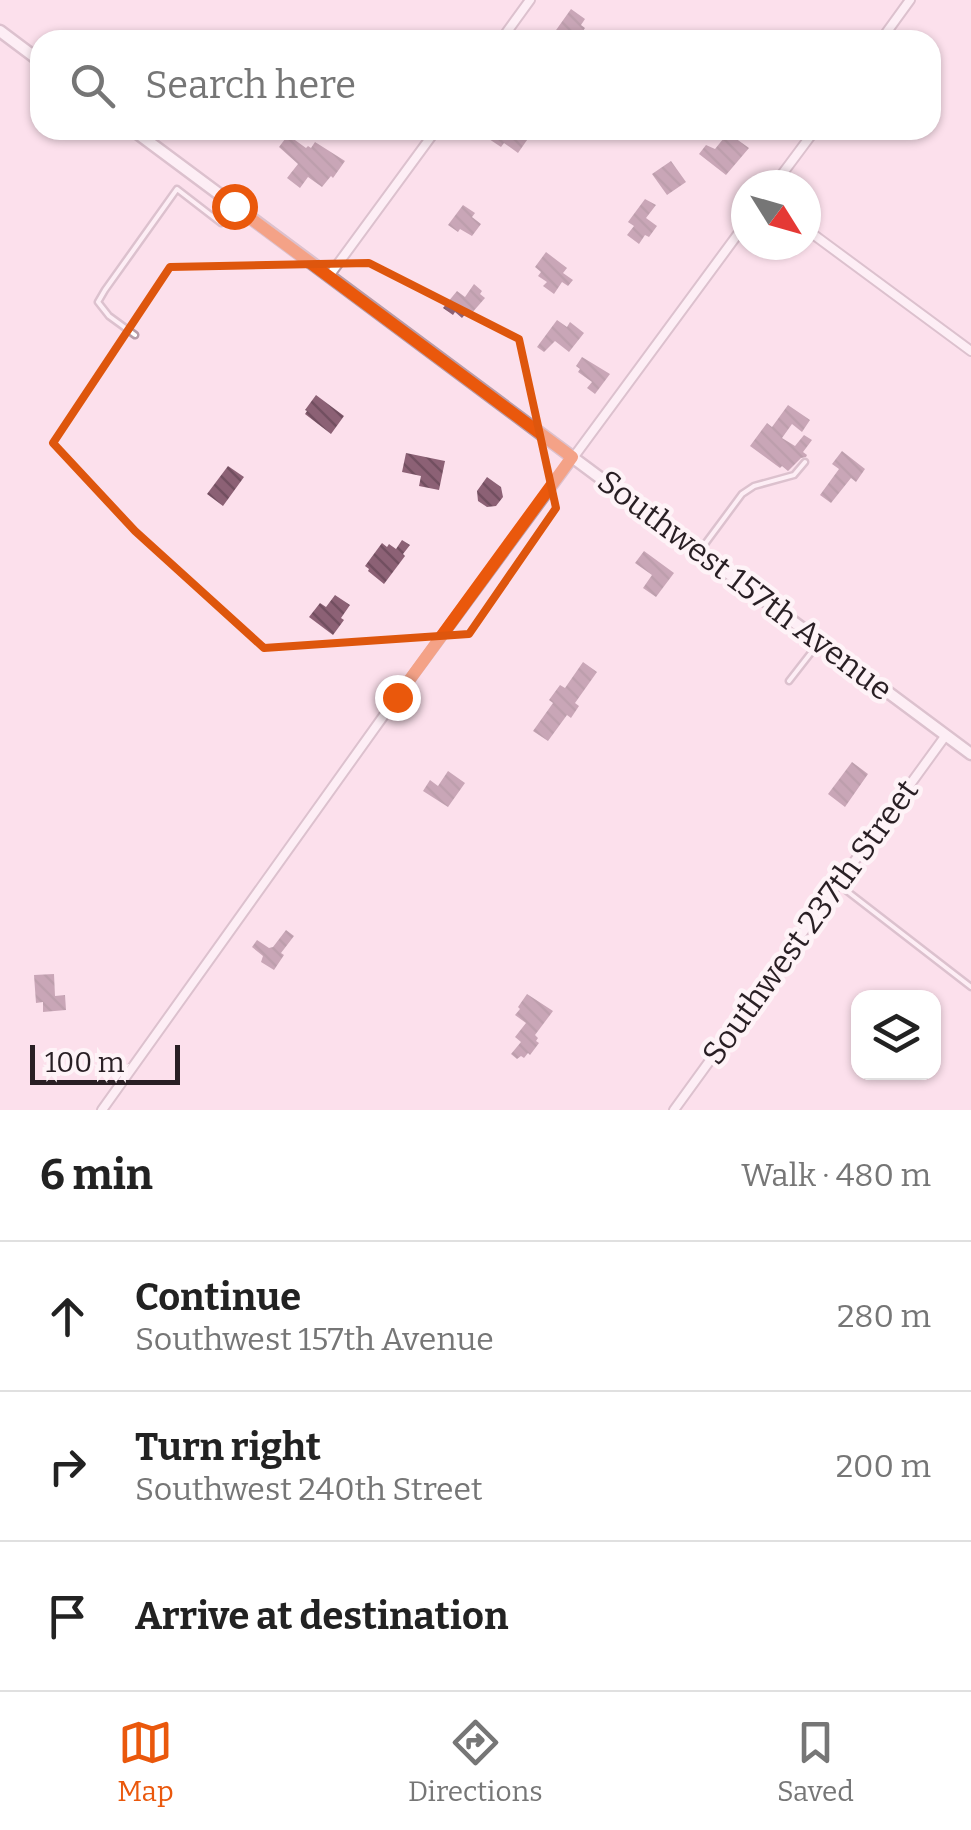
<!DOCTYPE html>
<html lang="en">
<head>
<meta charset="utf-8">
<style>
  body { margin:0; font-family:Bitter,serif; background:#f2f2f2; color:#222 }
  .controls { position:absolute; right:30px; bottom:30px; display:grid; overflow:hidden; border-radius:20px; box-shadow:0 2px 8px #0004 }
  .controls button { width:90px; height:90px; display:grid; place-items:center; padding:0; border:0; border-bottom:2px solid #e0e0e0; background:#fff; color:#222; font:50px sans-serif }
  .compass { position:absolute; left:731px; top:170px; width:90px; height:90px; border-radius:50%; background:#fff; box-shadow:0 2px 8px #0004; rotate:127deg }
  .scale { position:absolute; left:30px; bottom:25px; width:150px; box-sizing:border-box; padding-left:10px; border:5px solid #291f24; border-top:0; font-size:28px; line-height:35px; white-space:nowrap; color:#291f24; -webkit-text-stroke:8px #fef3f7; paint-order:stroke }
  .stop { position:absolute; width:30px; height:30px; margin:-22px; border:8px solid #ea580c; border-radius:50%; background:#fff }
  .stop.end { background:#ea580c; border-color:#fff; box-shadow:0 2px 10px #0008 }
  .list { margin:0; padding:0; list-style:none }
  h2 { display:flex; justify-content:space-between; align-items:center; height:130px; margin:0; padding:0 40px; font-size:42px }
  h2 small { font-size:32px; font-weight:400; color:#767676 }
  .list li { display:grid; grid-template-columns:65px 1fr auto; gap:30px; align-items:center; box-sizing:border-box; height:150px; padding:0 40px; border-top:2px solid #e0e0e0 }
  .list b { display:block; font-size:38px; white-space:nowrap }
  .list p { margin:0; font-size:32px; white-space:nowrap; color:#767676 }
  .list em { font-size:32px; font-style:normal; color:#767676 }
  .icon { flex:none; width:55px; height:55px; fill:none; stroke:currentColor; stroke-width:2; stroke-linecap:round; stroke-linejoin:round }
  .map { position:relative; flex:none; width:971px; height:1110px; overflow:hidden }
  .search { position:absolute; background:#fff; box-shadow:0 2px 8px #0004; left:30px; right:30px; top:30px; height:110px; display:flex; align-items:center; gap:25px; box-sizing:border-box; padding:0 35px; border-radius:30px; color:#767676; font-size:38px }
  .sheet { height:580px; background:#fff }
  nav { display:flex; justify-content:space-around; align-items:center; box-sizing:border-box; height:140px; border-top:2px solid #e0e0e0; background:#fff; font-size:28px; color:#767676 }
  nav a { display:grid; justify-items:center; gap:5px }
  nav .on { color:#ea580c }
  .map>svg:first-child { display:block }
  .building { fill:url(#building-back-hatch) }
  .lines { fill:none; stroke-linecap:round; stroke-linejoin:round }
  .service-casing { stroke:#b79ca8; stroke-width:9 }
  .minor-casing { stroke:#b79ca8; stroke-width:12 }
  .tertiary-casing { stroke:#b79ca8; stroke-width:15 }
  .service { stroke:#fff; stroke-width:4 }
  .minor { stroke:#fff; stroke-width:8 }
  .tertiary { stroke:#fff; stroke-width:10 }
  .route { stroke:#ea580c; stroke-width:12 }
  .marked { fill:none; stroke:#de560d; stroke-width:8; stroke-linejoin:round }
  .labels { text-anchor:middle; stroke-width:9; stroke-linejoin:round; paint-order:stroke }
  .street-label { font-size:32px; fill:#291f24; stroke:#fef3f7 }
</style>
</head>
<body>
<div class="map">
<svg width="971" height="1110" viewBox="0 0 971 1110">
  <defs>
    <pattern id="building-back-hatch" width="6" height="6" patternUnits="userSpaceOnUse" patternTransform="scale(2.5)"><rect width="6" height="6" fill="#8c6175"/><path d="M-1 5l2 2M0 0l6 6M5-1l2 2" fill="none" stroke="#724f60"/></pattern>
  </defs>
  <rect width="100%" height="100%" fill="#fce0ec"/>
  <path class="building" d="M571 9 585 19 581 25 585 28 577 40H549Z
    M495 130H534L518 153 504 143 501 147 489 139Z
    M728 133 749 148 726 175 699 154 706 145 715 149Z
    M288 135 306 148 308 146 311 148 315 142 345 161 333 178 331 176 322 187 308 177 300 188 287 178 298 164 279 147Z
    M671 161 686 182 667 195 652 174Z
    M645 199 656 205 646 218 657 226 649 237 645 235 639 244 627 235 634 226 628 222Z
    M463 205 475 213 472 217 481 224 472 236 460 229 458 232 448 225Z
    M546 252 567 268 563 273 573 280 568 286 562 282 554 294 543 286 547 282 538 276 541 272 535 267Z
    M474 284 482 291 480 294 485 298 471 314 467 312 462 318 455 312 453 315 443 308 457 291 465 297Z
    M557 320 567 327 570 322 584 333 569 352 555 341 544 352 537 347Z
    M582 357 610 374 595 394 587 388 592 382 578 372 580 369 576 366Z
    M316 395 344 416 331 434 305 414 307 411 305 410Z
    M788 405 810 420 802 432 792 424 782 438 795 446 804 435 812 440 803 452 807 455 806 457 801 458 788 471 782 466 780 468 750 446 767 423 772 427Z
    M842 451 865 469 856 482 851 478 831 503 820 495 839 469 832 464Z
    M406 453 445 461 439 490 419 486 421 476 402 472Z
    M228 466 244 477 223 506 207 494Z
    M487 477 501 487 503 497 496 506 487 507 478 501 477 491Z
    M402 540 410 545 403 554 405 556 384 584 368 571 369 569 365 566 382 543 387 547 389 544 396 549Z
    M644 551 674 573 656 597 643 588 652 575 635 563Z
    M335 595 350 605 341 618 344 620 333 635 309 617 320 603 326 607Z
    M583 662 597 672 575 703 579 706 571 718 567 715 548 741 533 731 553 703 549 700 560 685 565 688Z
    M852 762 868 774 845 807 828 794Z
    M448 771 465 783 448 807 423 791 430 780 438 786Z
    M286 930 294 936 281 953 284 955 274 970 261 962 263 956 252 947 257 940 269 948 273 947Z
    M54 974 55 996 65 995 66 1010 43 1012V1002L36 1003 34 975Z
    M527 994 553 1011 535 1035 538 1038 536 1041 539 1043 530 1055 528 1053 524 1058 521 1056 517 1059 511 1054 521 1042 515 1037 526 1023 515 1015 520 1009 518 1007Z"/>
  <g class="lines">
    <defs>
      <path id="service" d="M135 335 109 316 98 302 105 290 177 189 221 223 232 209
        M702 548 742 494 754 486 794 475 805 462
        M789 681 817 645
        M839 882 847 891 971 987"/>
      <path id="minor" d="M501 40 530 0
        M881 40 910 0
        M774 185 815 130
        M806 229 971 351
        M329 276 436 130
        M102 1110 397 697 746 223
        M674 1110 946 735"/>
      <path id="tertiary" d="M0 31 40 61
        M133 130 971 754"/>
    </defs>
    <use href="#service" class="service-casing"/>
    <use href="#minor" class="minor-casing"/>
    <use href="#tertiary" class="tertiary-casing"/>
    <use href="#service" class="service"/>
    <use href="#minor" class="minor"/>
    <use href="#tertiary" class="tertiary"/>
  </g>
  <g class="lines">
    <path class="route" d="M234 206 572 457 397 697"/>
  </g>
  <path d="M0 0H971V1110H0ZM369 263 519 339 556 508 469 634 264 648 135 531 53 443 170 267Z" fill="#fce0ec" fill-opacity=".55" fill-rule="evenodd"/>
  <path class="marked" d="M369 263 519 339 556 508 469 634 264 648 135 531 53 443 170 267Z"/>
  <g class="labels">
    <g class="street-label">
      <text transform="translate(745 585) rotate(37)" y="11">Southwest 157th Avenue</text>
      <text transform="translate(810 922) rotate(-54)" y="11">Southwest 237th Street</text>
    </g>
  </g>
</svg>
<div class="controls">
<button><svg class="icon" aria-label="layers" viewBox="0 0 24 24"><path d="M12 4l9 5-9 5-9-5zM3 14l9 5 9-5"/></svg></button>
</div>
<svg class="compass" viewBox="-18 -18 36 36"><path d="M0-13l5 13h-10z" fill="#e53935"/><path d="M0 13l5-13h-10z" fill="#767676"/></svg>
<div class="scale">100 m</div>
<div class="stop" style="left:234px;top:206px"></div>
<div class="stop end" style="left:397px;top:697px"></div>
<div class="search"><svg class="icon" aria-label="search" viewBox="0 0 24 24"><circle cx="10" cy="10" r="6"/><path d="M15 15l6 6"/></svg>Search here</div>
</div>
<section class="sheet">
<h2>6 min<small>Walk · 480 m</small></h2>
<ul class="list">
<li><svg class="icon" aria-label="ahead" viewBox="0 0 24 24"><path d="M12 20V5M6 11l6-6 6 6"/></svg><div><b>Continue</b><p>Southwest 157th Avenue</p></div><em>280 m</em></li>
<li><svg class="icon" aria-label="right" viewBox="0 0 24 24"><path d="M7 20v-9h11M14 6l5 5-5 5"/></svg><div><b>Turn right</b><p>Southwest 240th Street</p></div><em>200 m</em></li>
<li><svg class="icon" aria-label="arrive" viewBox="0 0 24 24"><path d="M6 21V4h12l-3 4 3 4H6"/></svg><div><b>Arrive at destination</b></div></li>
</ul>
</section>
<nav>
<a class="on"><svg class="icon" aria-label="map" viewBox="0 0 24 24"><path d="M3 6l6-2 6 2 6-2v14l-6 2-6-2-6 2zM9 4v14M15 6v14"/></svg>Map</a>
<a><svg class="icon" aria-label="directions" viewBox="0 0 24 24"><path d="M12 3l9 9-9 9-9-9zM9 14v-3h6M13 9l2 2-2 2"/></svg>Directions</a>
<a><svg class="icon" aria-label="saved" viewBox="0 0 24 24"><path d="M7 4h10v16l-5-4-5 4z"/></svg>Saved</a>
</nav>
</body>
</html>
